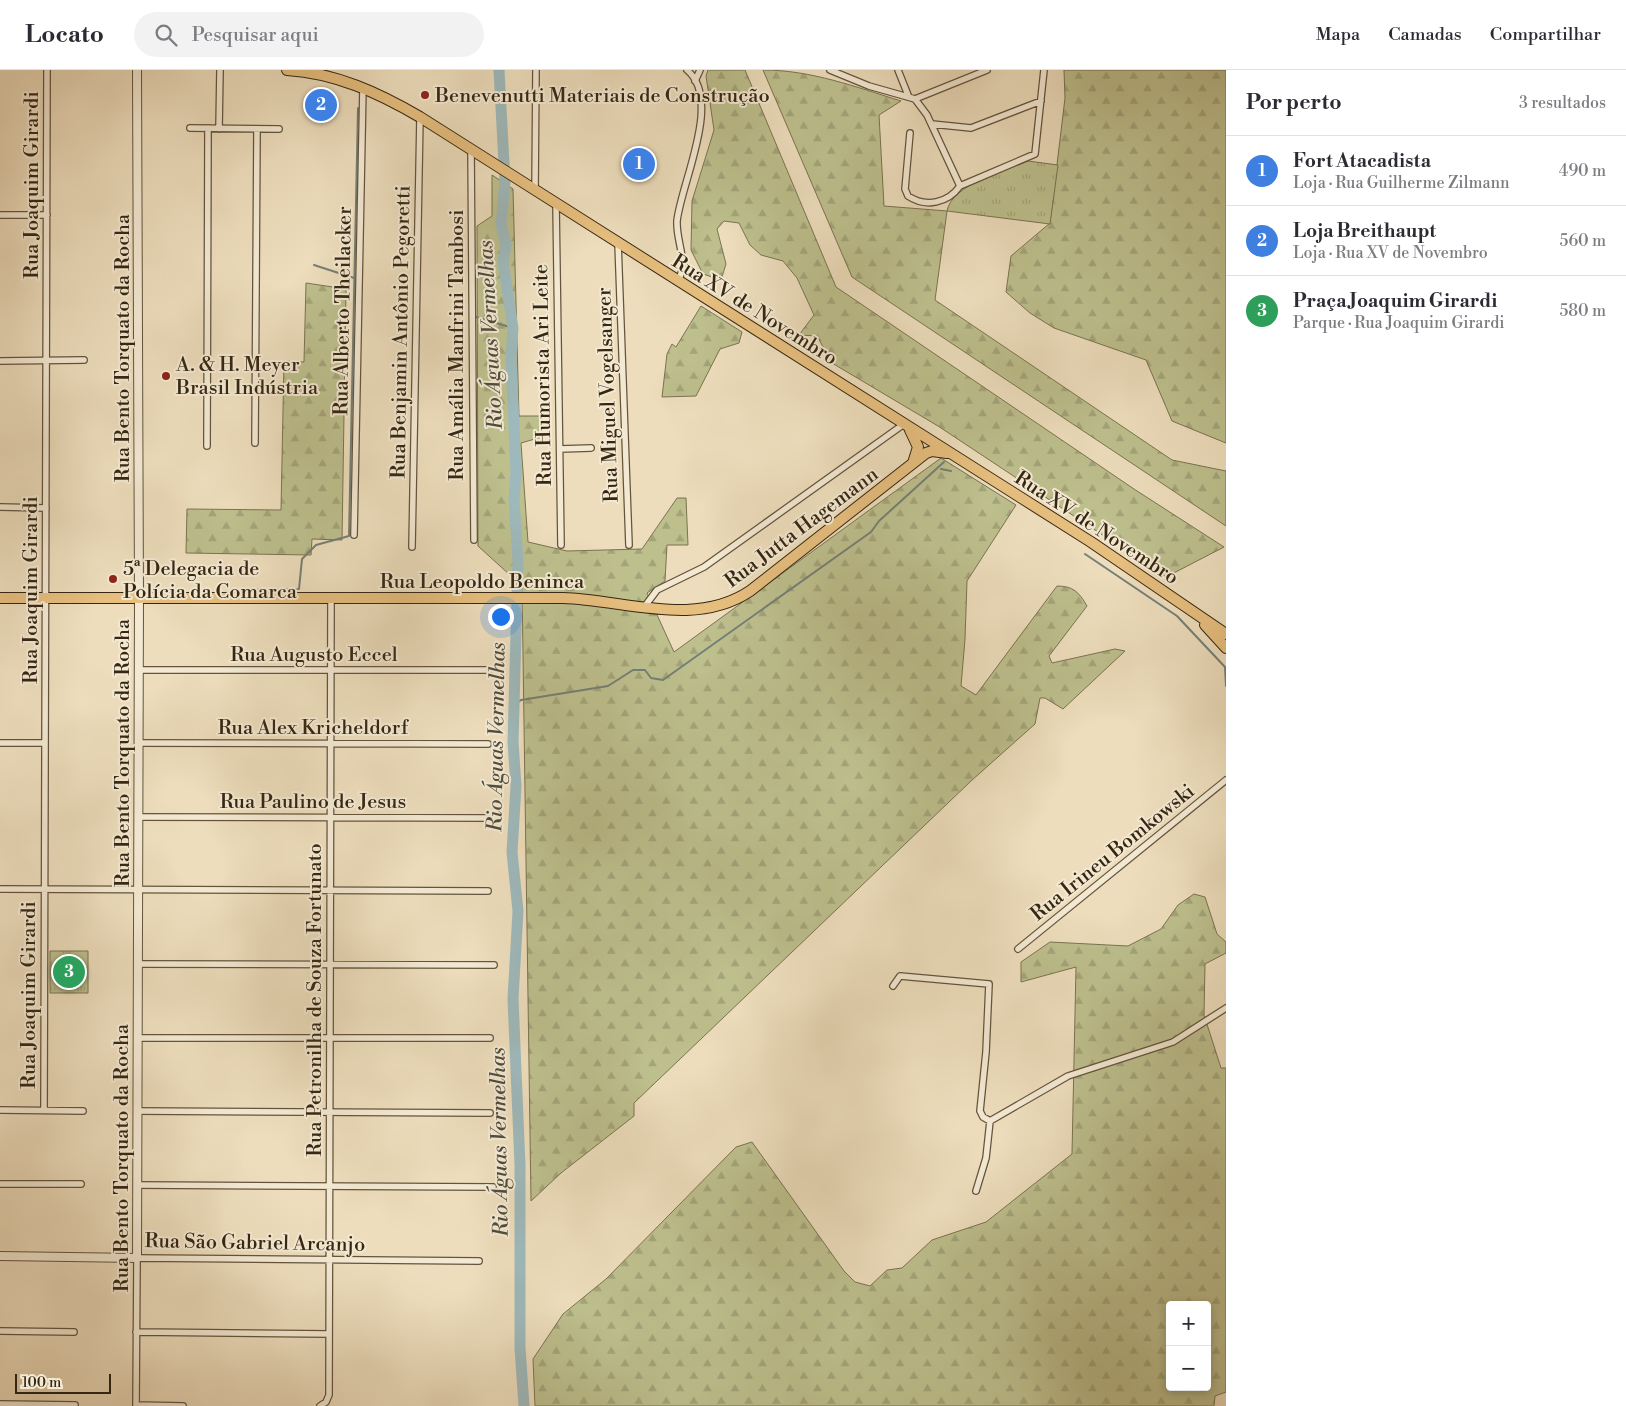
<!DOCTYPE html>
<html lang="pt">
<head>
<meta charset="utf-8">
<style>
  body { margin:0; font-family:"Libre Bodoni",serif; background:#f2f2f3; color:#2b2b33 }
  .controls { position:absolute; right:15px; bottom:15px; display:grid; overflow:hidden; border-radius:5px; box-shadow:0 2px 8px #0003 }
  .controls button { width:45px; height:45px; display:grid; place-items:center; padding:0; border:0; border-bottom:1px solid #e1e1e2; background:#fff; color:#2b2b33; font:25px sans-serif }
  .scale { position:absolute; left:15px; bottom:12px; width:96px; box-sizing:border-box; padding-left:5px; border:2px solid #362712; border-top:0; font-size:14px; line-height:18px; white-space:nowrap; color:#362712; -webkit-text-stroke:4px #f3e9d3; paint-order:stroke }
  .you { position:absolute; left:500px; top:546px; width:18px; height:18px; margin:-12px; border:4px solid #fff; border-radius:50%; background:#1a73e8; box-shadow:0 0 0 8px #1a73e833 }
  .badge { display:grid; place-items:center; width:32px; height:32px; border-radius:50%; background:#1a73e8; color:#fff; font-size:16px; font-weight:700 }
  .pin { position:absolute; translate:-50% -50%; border:2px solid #fff; box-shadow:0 1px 5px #0006 }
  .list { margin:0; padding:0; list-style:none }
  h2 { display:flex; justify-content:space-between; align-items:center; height:65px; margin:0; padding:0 20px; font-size:21px }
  h2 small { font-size:16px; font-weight:400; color:#7c7c81 }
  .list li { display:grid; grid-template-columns:32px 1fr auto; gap:15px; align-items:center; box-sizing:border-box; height:70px; padding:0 20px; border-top:1px solid #e1e1e2 }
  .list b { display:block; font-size:19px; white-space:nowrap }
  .list p { margin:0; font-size:16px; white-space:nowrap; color:#7c7c81 }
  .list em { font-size:16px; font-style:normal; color:#7c7c81 }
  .icon { flex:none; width:28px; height:28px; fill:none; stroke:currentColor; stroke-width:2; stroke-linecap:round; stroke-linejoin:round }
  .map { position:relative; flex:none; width:1226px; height:1336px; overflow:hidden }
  header { display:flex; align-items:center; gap:30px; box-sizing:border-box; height:70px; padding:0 25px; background:#fff; border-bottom:1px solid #e1e1e2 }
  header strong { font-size:24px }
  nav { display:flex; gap:28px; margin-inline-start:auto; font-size:18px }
  .search { width:350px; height:45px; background:#f2f2f3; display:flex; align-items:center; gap:12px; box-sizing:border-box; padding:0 18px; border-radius:28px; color:#7c7c81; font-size:19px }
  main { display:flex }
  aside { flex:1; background:#fff }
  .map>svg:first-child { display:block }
  .forest { fill:url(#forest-firs); stroke:#7a7350; fill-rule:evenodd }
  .park { fill:url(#park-tufts); stroke:#7a7350 }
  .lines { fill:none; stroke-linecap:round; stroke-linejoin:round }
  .stream { stroke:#747f77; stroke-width:2 }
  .river { stroke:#9eb9bb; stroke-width:11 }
  .minor-casing { stroke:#64543c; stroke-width:8 }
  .tertiary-casing { stroke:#64543c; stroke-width:10 }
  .primary-casing { stroke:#362712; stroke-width:12 }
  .minor { stroke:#f3e9d3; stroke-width:5.5 }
  .tertiary { stroke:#f3e9d3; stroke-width:8 }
  .primary { stroke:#e6be7e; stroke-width:10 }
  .poi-dot { fill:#8f2418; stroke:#f3e9d3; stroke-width:2 }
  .labels { text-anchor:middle; stroke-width:4; stroke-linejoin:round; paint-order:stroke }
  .poi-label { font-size:20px; fill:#362712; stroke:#f3e9d3; text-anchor:start }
  .street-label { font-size:20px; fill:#362712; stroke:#f3e9d3 }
  .water-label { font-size:21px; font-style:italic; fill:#504c3c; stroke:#f3e9d3 }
</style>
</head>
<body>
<header>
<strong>Locato</strong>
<div class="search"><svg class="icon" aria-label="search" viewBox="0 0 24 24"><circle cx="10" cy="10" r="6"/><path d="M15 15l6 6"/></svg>Pesquisar aqui</div>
<nav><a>Mapa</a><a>Camadas</a><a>Compartilhar</a></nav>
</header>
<main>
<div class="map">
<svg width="1226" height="1336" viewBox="0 0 1226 1336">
  <defs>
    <pattern id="forest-firs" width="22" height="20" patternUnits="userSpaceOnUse" patternTransform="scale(1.25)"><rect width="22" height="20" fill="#bdbf8d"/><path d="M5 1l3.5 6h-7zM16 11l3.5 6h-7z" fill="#a3a479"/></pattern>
    <pattern id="park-tufts" width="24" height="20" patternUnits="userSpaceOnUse" patternTransform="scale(1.25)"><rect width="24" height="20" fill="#bdbf8d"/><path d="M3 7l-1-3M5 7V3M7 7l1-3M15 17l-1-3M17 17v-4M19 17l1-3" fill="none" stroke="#a3a479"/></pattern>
  </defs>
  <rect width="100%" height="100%" fill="#edddbc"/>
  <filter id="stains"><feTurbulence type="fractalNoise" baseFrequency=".004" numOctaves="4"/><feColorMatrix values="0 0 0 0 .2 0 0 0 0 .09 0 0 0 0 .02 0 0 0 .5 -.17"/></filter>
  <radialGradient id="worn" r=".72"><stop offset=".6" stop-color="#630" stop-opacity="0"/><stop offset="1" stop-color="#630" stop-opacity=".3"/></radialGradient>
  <path class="forest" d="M708 0H745L836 217 1134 419 1224 477 1166 507 938 356 832 293 817 266 799 265 814 245 797 208 783 191 761 185 750 175 739 153 724 151 717 159 726 194 721 210 703 204 691 180 692 131 714 60 706 6Z
    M763 0C811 0 856 17 901 31L879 45 884 136 947 141 935 230 1172 390 1226 401V456L852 207Z
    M1064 0H1226V373L1172 351 1146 290 1054 258 1030 243 1006 222 1011 186 1050 153 1065 28Z
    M492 105 513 119 519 346H542V367L521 373 528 472 567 481 642 479 677 428H686L688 475H667L665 511 647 523 674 582 941 388 1016 435 967 511 965 569 961 616 976 625 1057 516C1073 516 1079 522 1087 536L1049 586 1052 593 1115 579 1125 581 1063 639 1045 628H1040L1035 654 971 711 634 1033V1046L561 1103 531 1131 522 516 478 476 477 156 492 146Z
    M306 213 346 219 342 470 312 469 311 485 186 483 187 439 281 440 284 291 304 292Z
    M701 236 742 262 739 273 720 279 696 326 662 327 667 284 672 274 676 277Z
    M1194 824 1205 827 1217 864 1226 872V883L1205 894 1204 945 1221 998H1226V1322L1215 1326 1214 1336H535L533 1289 563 1244 606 1209 736 1077 752 1072 844 1201 855 1212 870 1216 887 1200 902 1198 932 1170 986 1152 1072 1084 1076 897 1021 912V892L1050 872 1128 876 1161 859 1178 835ZM1170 1235H1207V1317H1170Z"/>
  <path class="park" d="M1028 91 1058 95 1050 154 947 141C952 114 1005 101 1028 91Z
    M50 881H88V923H50Z"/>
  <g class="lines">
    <path class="stream" d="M314 195 354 208
      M476 247 513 258
      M941 399 951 401
      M1085 484 1177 546 1225 597 1226 616
      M232 520 299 519 302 489 316 475 349 466 358 38
      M514 635 521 630 608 616 633 600H645L651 608 663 610 871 462 879 451 944 392"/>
    <path class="river" d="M499 0 505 112 501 155 506 175 503 192 513 258 511 289 516 403 514 429 518 490 513 672 516 716 512 782 518 841 513 929 520 1095V1278L524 1336"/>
    <defs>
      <path id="minor" d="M830 0 869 16 915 29 927 45 960 116
        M898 0 908 25
        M695 11 700 0
        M915 29 987 0
        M932 54 971 58 1041 31
        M190 58 279 59
        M219 59 220 0
        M910 63 905 119 908 126C926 138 948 133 960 116
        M471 80 474 470
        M960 116 1035 84 1044 0
        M535 121 536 0
        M556 134 561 475
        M0 145H47
        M618 173 629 475
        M678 211C689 191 676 173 677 151 681 113 723 30 687 0
        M0 291 84 290
        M255 373 257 59
        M207 376 208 58
        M560 379 591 378
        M0 437 46 438
        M354 465 363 17
        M412 477 420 47
        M645 536 657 520 704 497 904 354
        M139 600H489
        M0 673H45
        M139 673 488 674
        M138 747 488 748
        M0 819 488 821
        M1018 879 1226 710
        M138 894 494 895
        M893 916 900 906 989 914 986 982 980 1041 983 1047 990 1051 1068 1006 1173 972 1226 938
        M137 968H490
        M0 1040 83 1041
        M44 1040 47 0
        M137 1041 490 1043
        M0 1114H81
        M137 1115 493 1117
        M976 1121 986 1088 990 1051
        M0 1261 74 1262
        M136 1262 329 1264
        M0 1334 75 1335
        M136 1335 183 1336
        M136 1336 137 1188 479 1191
        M320 1336 326 1332 329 1325 331 528"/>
      <path id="tertiary" d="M0 1186 137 1188 139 529 137 0"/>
      <path id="primary" d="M287 0C336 3 379 23 420 47L1091 472 1226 564
        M910 360 918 377 913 393
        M0 528H563C625 530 695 558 750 521L926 383 932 381 947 383
        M1205 555 1226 578"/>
    </defs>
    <use href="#minor" class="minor-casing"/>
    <use href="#tertiary" class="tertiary-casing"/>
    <use href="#primary" class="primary-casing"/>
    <use href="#minor" class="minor"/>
    <use href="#tertiary" class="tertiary"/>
    <use href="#primary" class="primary"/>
  </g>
  <g class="poi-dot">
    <circle cx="425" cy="25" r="5"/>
    <circle cx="166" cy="306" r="5"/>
    <circle cx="113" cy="509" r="5"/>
  </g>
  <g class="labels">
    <g class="poi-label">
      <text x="435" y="32">Benevenutti Materiais de Construção</text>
      <text x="176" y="301">A. &amp; H. Meyer<tspan x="176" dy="23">Brasil Indústria</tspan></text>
      <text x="123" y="505">5ª Delegacia de<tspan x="123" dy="23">Polícia da Comarca</tspan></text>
    </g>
    <g class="street-label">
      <text transform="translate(31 115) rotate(-90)" y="7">Rua Joaquim Girardi</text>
      <text transform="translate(755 239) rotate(32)" y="7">Rua XV de Novembro</text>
      <text transform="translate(342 241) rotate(-89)" y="7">Rua Alberto Theilacker</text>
      <text transform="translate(400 262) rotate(-89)" y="7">Rua Benjamin Antônio Pegoretti</text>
      <text transform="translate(456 275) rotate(-90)" y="7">Rua Amália Manfrini Tambosi</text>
      <text transform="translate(122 278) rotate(-90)" y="7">Rua Bento Torquato da Rocha</text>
      <text transform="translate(542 305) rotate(-91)" y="7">Rua Humorista Ari Leite</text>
      <text transform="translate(607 325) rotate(-92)" y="7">Rua Miguel Vogelsanger</text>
      <text transform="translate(801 457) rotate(-37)" y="7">Rua Jutta Hagemann</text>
      <text transform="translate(1097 457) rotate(33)" y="7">Rua XV de Novembro</text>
      <text x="482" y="518">Rua Leopoldo Beninca</text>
      <text transform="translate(30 520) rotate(-90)" y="7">Rua Joaquim Girardi</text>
      <text x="314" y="591">Rua Augusto Eccel</text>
      <text x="313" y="664">Rua Alex Kricheldorf</text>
      <text transform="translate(122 683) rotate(-90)" y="7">Rua Bento Torquato da Rocha</text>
      <text x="313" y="738">Rua Paulino de Jesus</text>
      <text transform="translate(1112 782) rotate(-39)" y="7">Rua Irineu Bomkowski</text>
      <text transform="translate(28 925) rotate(-90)" y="7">Rua Joaquim Girardi</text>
      <text transform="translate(314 930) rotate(-90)" y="7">Rua Petronilha de Souza Fortunato</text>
      <text transform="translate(121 1088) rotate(-90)" y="7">Rua Bento Torquato da Rocha</text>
      <text transform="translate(255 1172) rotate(1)" y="7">Rua São Gabriel Arcanjo</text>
    </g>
    <g class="water-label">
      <text transform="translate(490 265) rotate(-93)" y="7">Rio Águas Vermelhas</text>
      <text transform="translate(496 667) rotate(-89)" y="7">Rio Águas Vermelhas</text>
      <text transform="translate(499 1072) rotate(-91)" y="7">Rio Águas Vermelhas</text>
    </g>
  </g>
  <rect width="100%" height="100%" filter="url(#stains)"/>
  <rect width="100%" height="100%" fill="url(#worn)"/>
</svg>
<div class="controls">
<button>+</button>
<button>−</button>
</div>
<div class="scale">100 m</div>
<div class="you"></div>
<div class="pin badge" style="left:639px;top:94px;background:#3f7fe0">1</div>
<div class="pin badge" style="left:321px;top:35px;background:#3f7fe0">2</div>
<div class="pin badge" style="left:69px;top:902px;background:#2e9e5b">3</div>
</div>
<aside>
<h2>Por perto<small>3 resultados</small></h2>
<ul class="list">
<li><span class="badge" style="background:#3f7fe0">1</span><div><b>Fort Atacadista</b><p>Loja · Rua Guilherme Zilmann</p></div><em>490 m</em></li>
<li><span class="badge" style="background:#3f7fe0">2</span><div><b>Loja Breithaupt</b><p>Loja · Rua XV de Novembro</p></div><em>560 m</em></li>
<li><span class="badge" style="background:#2e9e5b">3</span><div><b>Praça Joaquim Girardi</b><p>Parque · Rua Joaquim Girardi</p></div><em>580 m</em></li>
</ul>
</aside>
</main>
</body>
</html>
